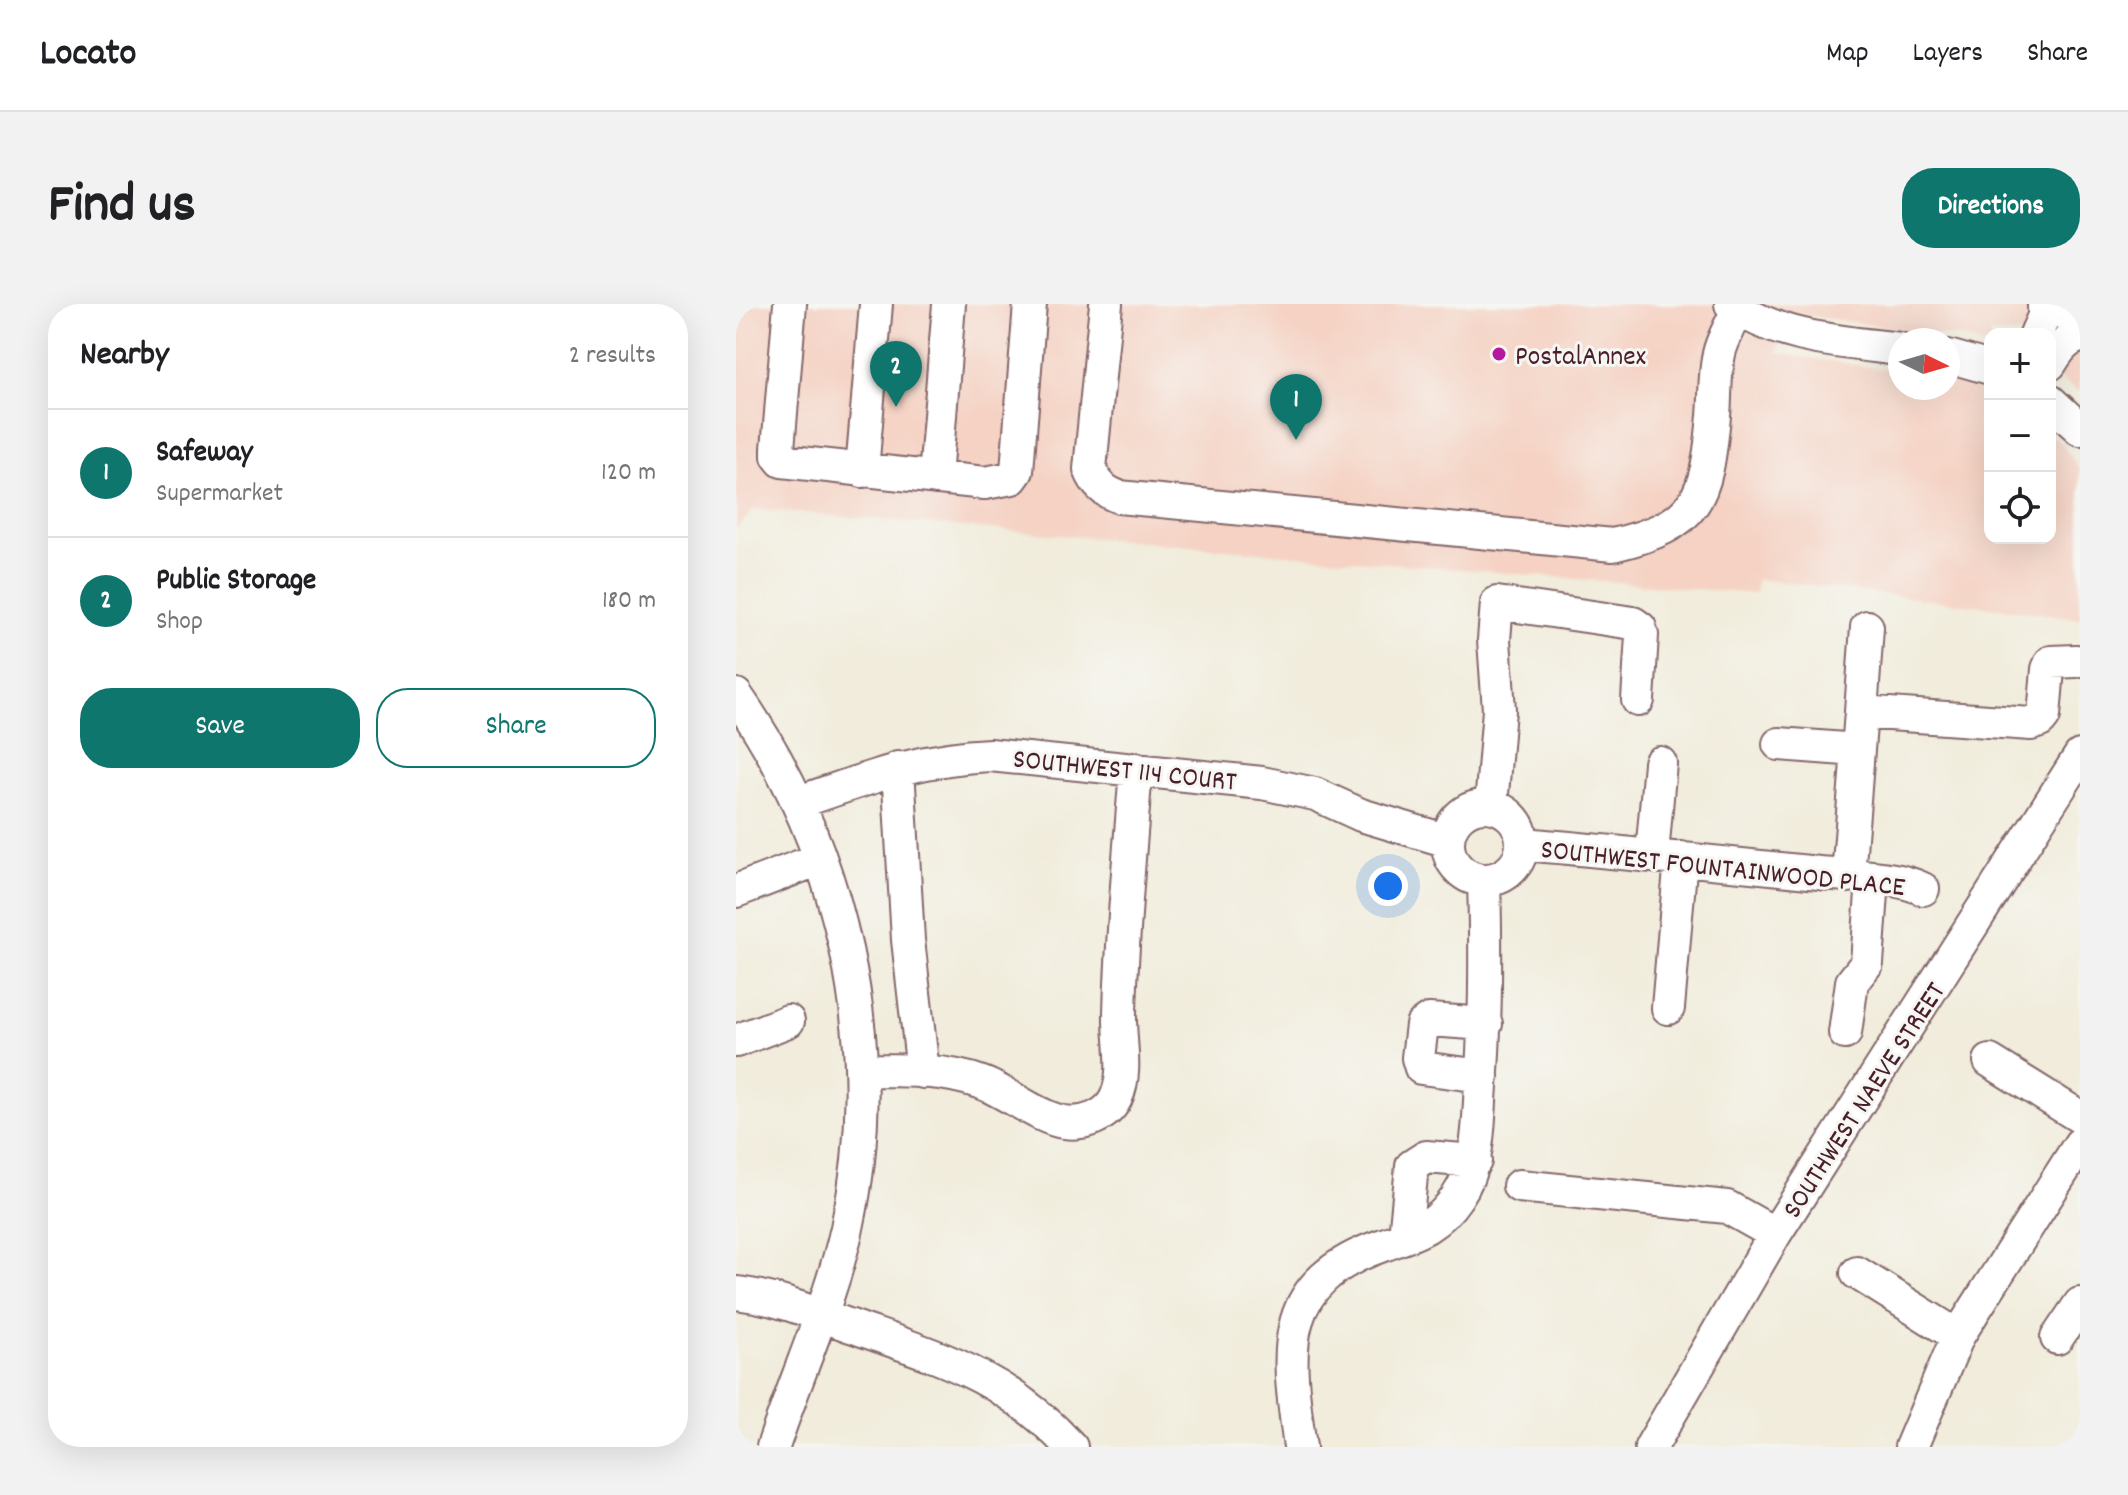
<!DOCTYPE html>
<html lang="en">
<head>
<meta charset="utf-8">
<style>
  body { margin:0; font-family:Dekko,sans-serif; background:#f2f2f2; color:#202124 }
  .controls { position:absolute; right:24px; top:24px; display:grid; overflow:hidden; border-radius:16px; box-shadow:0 8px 32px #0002 }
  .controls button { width:72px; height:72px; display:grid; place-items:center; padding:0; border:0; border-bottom:2px solid #e0e0e0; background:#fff; color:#202124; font:40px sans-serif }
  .compass { position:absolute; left:1152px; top:24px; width:72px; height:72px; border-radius:50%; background:#fff; box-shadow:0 8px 32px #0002; rotate:95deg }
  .you { position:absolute; left:652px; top:582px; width:28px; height:28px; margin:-20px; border:6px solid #fff; border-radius:50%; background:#1a73e8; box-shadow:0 0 0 12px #1a73e833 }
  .badge { display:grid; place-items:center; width:52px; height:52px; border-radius:50%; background:#0f766e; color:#fff; font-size:26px; font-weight:700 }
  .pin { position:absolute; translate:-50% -66px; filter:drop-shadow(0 2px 4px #0008) }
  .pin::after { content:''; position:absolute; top:42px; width:28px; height:24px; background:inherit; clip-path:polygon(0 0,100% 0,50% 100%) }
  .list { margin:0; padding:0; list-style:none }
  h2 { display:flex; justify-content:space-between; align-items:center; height:104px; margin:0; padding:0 32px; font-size:34px }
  h2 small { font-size:26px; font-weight:400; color:#757577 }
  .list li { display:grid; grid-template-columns:52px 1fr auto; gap:24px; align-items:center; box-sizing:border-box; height:128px; padding:0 32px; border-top:2px solid #e0e0e0 }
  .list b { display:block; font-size:30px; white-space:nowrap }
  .list p { margin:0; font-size:26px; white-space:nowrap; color:#757577 }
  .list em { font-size:26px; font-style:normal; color:#757577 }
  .actions { display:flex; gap:16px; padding:24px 32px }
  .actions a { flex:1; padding:18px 0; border:2px solid #0f766e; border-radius:32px; text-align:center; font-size:28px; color:#0f766e }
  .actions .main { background:#0f766e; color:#fff }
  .icon { flex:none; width:44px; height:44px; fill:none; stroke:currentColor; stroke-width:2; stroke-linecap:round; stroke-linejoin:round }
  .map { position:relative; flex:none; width:1344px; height:1143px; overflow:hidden; border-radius:32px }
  header { display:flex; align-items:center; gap:48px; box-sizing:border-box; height:112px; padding:0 40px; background:#fff; border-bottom:2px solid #e0e0e0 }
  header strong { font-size:38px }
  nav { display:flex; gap:44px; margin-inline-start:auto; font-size:28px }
  .intro { display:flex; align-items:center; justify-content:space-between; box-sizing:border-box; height:192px; padding:0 48px }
  h1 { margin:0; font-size:56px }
  .button { padding:20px 36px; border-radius:32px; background:#0f766e; color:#fff; font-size:28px; font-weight:700 }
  main { display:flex; gap:48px; padding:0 48px }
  aside { flex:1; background:#fff; border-radius:32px; box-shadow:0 8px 32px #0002 }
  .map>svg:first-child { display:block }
  .built { fill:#f5d2c3 }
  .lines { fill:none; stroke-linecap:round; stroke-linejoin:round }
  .minor-casing { stroke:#846769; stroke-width:36 }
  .minor { stroke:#fff; stroke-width:32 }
  .poi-dot { fill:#b5179e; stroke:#f6f6f2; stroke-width:3 }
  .labels { text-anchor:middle; stroke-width:6; stroke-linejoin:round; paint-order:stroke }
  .poi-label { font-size:28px; fill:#4a1f2b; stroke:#f6f6f2; text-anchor:start }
  .street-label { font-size:28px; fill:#4a1f2b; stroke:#f6f6f2 }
</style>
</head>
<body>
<header>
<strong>Locato</strong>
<nav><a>Map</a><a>Layers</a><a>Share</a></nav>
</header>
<div class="intro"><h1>Find us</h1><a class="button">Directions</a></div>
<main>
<aside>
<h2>Nearby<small>2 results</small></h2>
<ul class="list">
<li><span class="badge">1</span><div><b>Safeway</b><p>Supermarket</p></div><em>120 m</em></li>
<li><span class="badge">2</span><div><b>Public Storage</b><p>Shop</p></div><em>180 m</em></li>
</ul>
<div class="actions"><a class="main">Save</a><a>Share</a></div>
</aside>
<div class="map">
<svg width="1344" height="1143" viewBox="0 0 1344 1143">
  <rect width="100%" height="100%" fill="#f6f6f2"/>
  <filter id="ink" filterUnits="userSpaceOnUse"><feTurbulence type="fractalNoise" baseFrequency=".0125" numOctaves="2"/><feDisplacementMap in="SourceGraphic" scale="16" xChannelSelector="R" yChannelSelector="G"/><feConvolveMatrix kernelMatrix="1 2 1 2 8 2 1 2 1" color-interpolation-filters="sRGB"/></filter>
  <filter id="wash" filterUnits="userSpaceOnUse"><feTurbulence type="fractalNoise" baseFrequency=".006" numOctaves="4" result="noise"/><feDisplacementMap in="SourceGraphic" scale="32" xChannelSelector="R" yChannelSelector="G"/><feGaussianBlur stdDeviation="1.8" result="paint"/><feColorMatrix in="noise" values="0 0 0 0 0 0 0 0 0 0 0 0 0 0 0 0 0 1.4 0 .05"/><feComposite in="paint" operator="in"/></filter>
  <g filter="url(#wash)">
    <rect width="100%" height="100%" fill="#f1ecdb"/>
    <path class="built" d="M0 0H1344V88L1314 69V30H1254V43L1227 34 1055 9 1041 49 1164 68V84H1212V76L1254 89V234H1314V129L1326 140 1344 166V314L1021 275 1019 290 18 205 0 225Z"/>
  </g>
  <g filter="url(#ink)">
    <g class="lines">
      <defs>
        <path id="minor" d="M54 0 42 145V152L46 157 249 179 276 174 281 167 294 0
          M370 0 354 165C360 180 367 187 383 193L877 241C963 221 970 195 978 112 980 91 978 71 983 50 986 35 996 20 1002 5
          M995 0C1043 35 1107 38 1164 45
          M1315 0 1344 19
          M1300 30 1308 12V0
          M1212 52 1254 64
          M1314 60C1322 47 1329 36 1344 32
          M1314 97 1344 125
          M126 167 140 0
          M199 174 213 0
          M1131 323 1125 408 1295 420 1304 417 1308 412 1312 365 1315 358 1340 357
          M0 391C106 543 151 742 111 924 94 999 61 1070 37 1143
          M1043 440 1122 446
          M162 464 172 636 187 768
          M63 498C130 475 183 454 254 451L526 479 579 490 625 511 712 537
          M712 539a37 37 0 1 1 74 0a37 37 0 1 1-74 0Z
          M755 502 763 406 758 336 761 299 897 319 904 324 906 331 902 396
          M787 540C882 548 978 558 1073 568 1107 572 1157 570 1187 585
          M916 551 924 459
          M1112 572 1125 408
          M0 587 83 555
          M932 704 945 554
          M1109 729 1116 678 1131 659 1137 575
          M0 737 52 717
          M1254 757 1344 813
          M125 766C164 766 208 765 246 779 271 788 304 815 328 818 348 821 371 813 380 794 392 768 383 736 384 709 386 628 394 546 400 465
          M746 772 685 764 682 754 686 721 693 716 750 720
          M783 882 991 903 1039 930
          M669 933 676 862 690 853 739 857
          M1121 969 1222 1032
          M0 989C39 993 81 1010 118 1023 205 1054 270 1072 335 1143
          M1321 1034 1344 1000
          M564 1143C551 1047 538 979 647 941 680 929 700 924 721 893 744 860 742 821 745 782 750 713 750 646 748 576
          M915 1143 1039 930 1344 452
          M1175 1143 1222 1032 1344 840"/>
      </defs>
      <use href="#minor" class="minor-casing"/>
      <use href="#minor" class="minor"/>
    </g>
  </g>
  <circle class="poi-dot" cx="763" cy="50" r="8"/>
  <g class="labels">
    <g class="poi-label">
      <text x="779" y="60">PostalAnnex</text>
    </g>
    <g class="street-label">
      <text transform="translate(389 464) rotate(6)" y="10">SOUTHWEST 114 COURT</text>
      <text transform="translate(987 562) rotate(6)" y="10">SOUTHWEST FOUNTAINWOOD PLACE</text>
      <text transform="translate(1126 795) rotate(-57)" y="10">SOUTHWEST NAEVE STREET</text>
    </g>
  </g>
</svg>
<div class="controls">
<button>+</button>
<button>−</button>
<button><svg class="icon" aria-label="locate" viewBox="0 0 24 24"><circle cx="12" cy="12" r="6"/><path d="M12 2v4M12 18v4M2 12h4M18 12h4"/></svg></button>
</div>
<svg class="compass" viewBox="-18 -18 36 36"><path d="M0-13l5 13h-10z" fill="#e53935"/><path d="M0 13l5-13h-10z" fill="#757577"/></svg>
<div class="you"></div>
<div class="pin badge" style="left:560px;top:136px">1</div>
<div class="pin badge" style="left:160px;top:103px">2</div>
</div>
</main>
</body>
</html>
